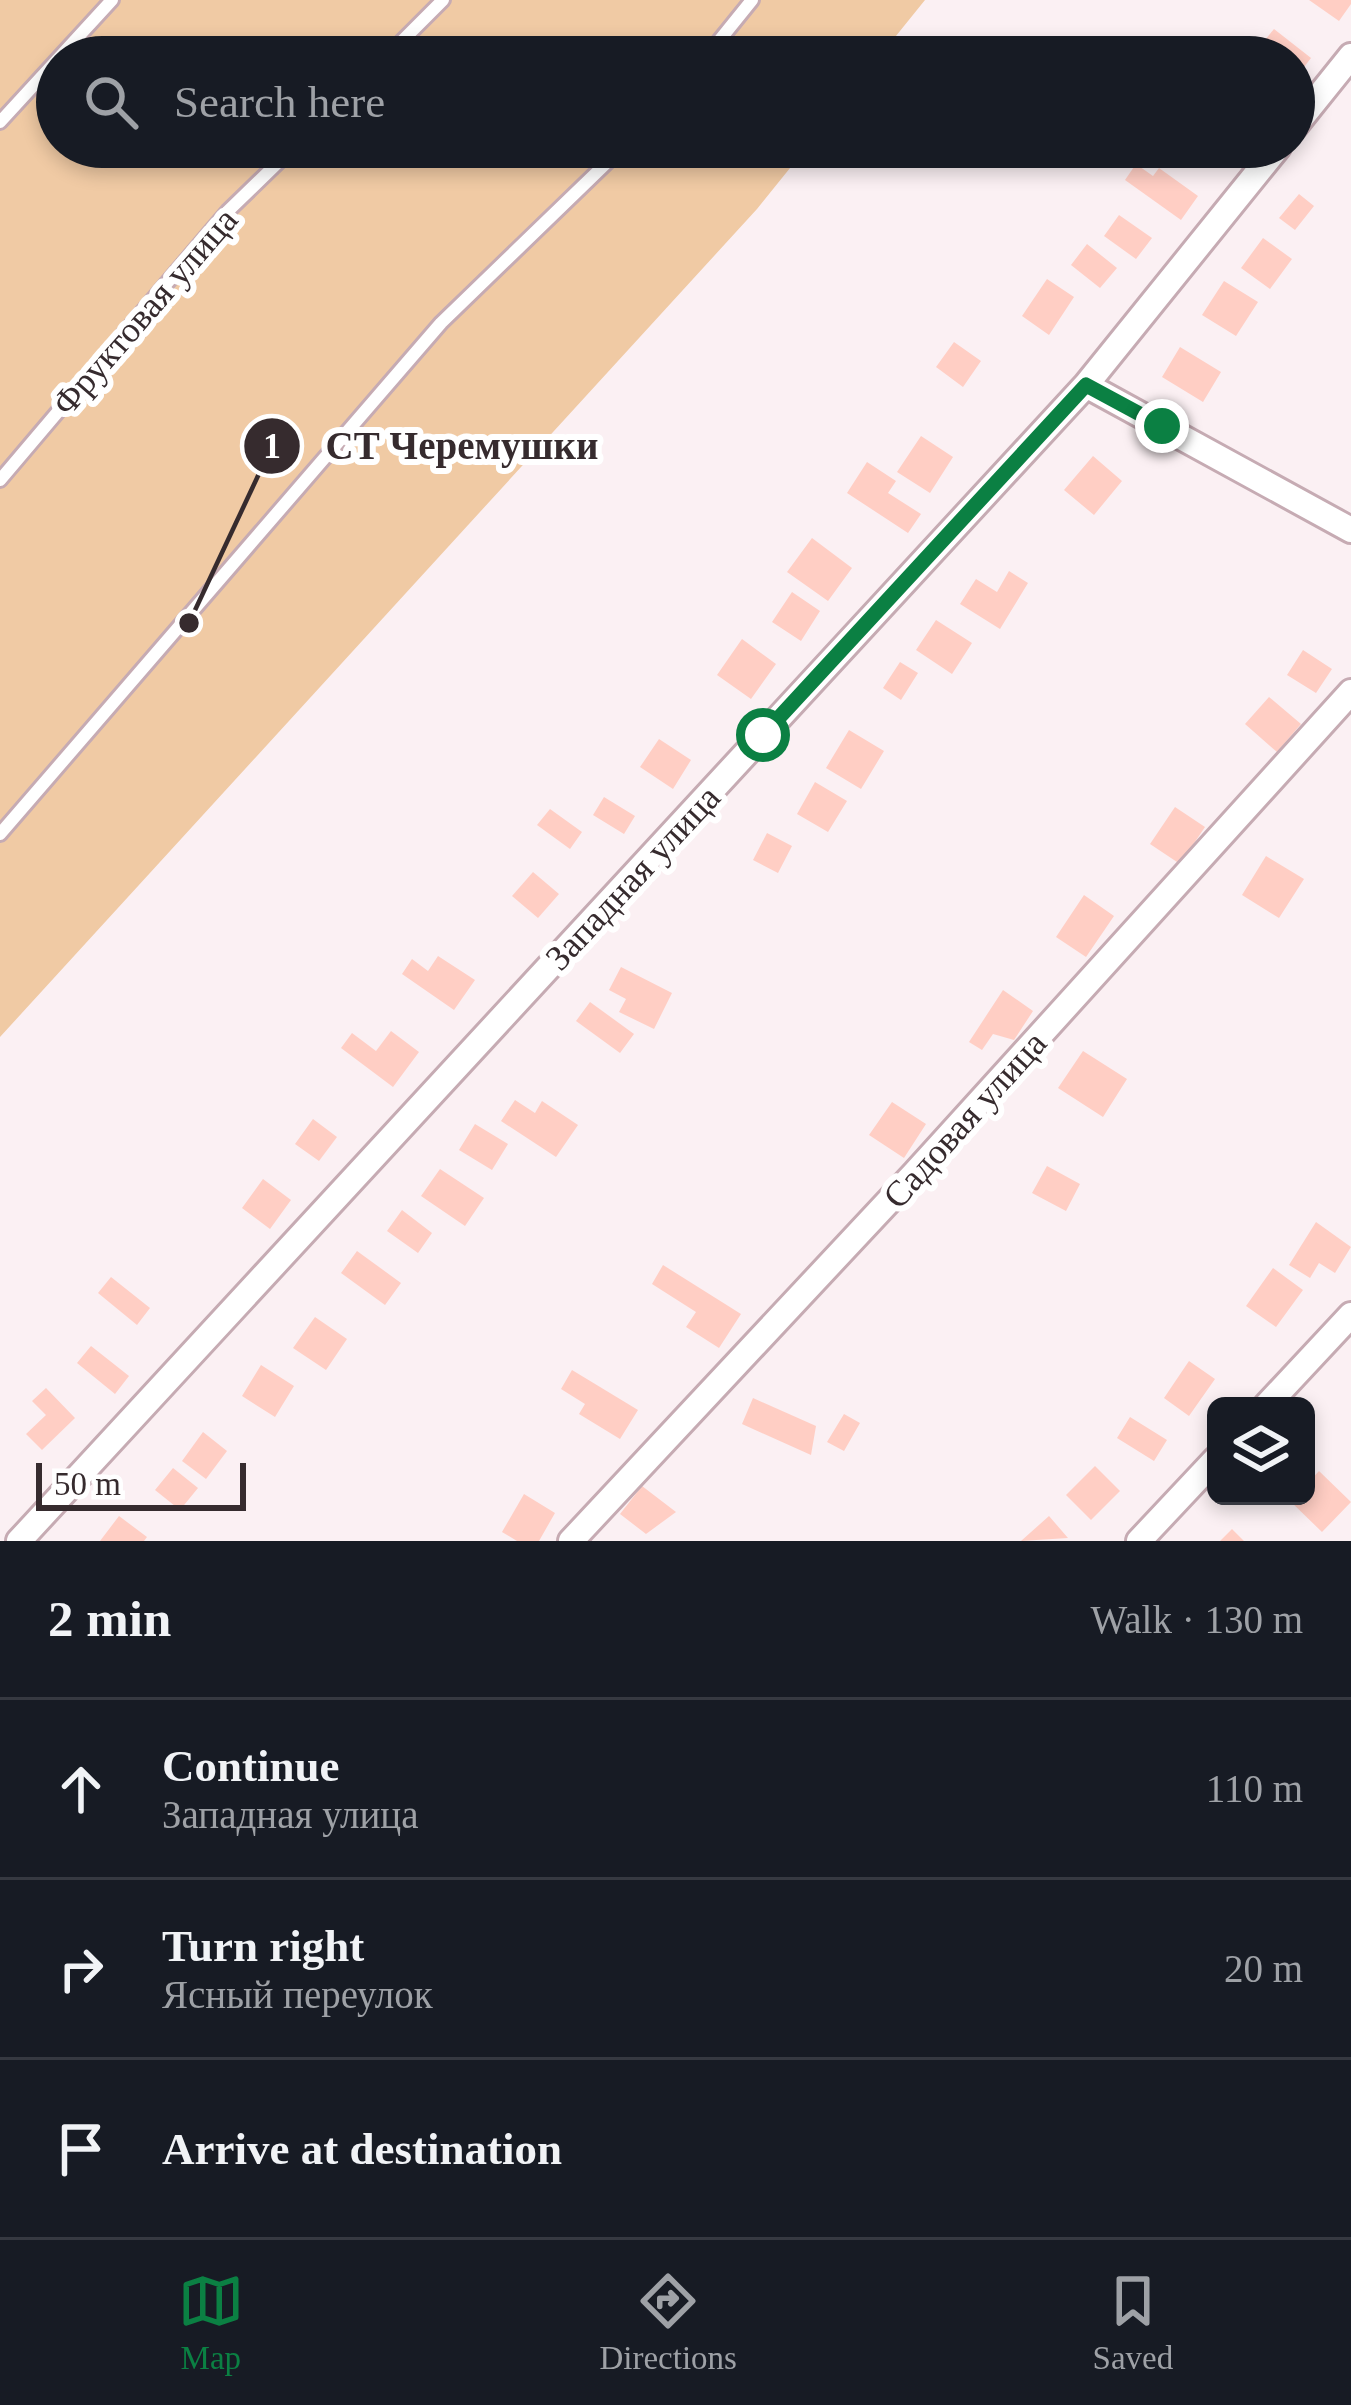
<!DOCTYPE html>
<html lang="en">
<head>
<meta charset="utf-8">
<style>
  body { margin:0; font-family:Georgia,serif; background:#20242c; color:#f1f3f6 }
  .controls { position:absolute; right:36px; bottom:36px; display:grid; overflow:hidden; border-radius:18px; box-shadow:0 6px 18px #0003 }
  .controls button { width:108px; height:108px; display:grid; place-items:center; padding:0; border:0; border-bottom:3px solid #363941; background:#171b24; color:#f1f3f6; font:60px sans-serif }
  .scale { position:absolute; left:36px; bottom:30px; width:210px; box-sizing:border-box; padding-left:12px; border:6px solid #362b2e; border-top:0; font-size:33px; line-height:42px; white-space:nowrap; color:#362b2e; -webkit-text-stroke:9px #fff; paint-order:stroke }
  .stop { position:absolute; width:36px; height:36px; margin:-27px; border:9px solid #0b8043; border-radius:50%; background:#fff }
  .stop.end { background:#0b8043; border-color:#fff; box-shadow:0 3px 12px #0008 }
  .list { margin:0; padding:0; list-style:none }
  h2 { display:flex; justify-content:space-between; align-items:center; height:156px; margin:0; padding:0 48px; font-size:51px }
  h2 small { font-size:39px; font-weight:400; color:#9ea1a6 }
  .list li { display:grid; grid-template-columns:78px 1fr auto; gap:36px; align-items:center; box-sizing:border-box; height:180px; padding:0 48px; border-top:3px solid #363941 }
  .list b { display:block; font-size:45px; white-space:nowrap }
  .list p { margin:0; font-size:39px; white-space:nowrap; color:#9ea1a6 }
  .list em { font-size:39px; font-style:normal; color:#9ea1a6 }
  .icon { flex:none; width:66px; height:66px; fill:none; stroke:currentColor; stroke-width:2; stroke-linecap:round; stroke-linejoin:round }
  .map { position:relative; flex:none; width:1351px; height:1541px; overflow:hidden }
  .search { position:absolute; background:#171b24; box-shadow:0 6px 18px #0003; left:36px; right:36px; top:36px; height:132px; display:flex; align-items:center; gap:30px; box-sizing:border-box; padding:0 42px; border-radius:66px; color:#9ea1a6; font-size:45px }
  .sheet { height:696px; background:#171b24 }
  nav { display:flex; justify-content:space-around; align-items:center; box-sizing:border-box; height:168px; border-top:3px solid #363941; background:#171b24; font-size:33px; color:#9ea1a6 }
  nav a { display:grid; justify-items:center; gap:6px }
  nav .on { color:#0b8043 }
  .map>svg:first-child { display:block }
  .green { fill:#f0caa4 }
  .building { fill:#ffcec4 }
  .lines { fill:none; stroke-linecap:round; stroke-linejoin:round }
  .service-casing { stroke:#c6abb3; stroke-width:18 }
  .minor-casing { stroke:#c6abb3; stroke-width:30 }
  .service { stroke:#fff; stroke-width:12 }
  .minor { stroke:#fff; stroke-width:24 }
  .route { stroke:#0b8043; stroke-width:15 }
  .labels { text-anchor:middle; stroke-width:12; stroke-linejoin:round; paint-order:stroke }
  .street-label { font-size:36px; fill:#362b2e; stroke:#fff }
  .leader { fill:none; stroke:#362b2e; stroke-width:4.5 }
  .callout-dot { fill:#362b2e; stroke:#fff; stroke-width:4.5 }
  .mark-label { font-size:36px; text-anchor:middle; font-weight:bold; fill:#fff }
  .callout-label { font-size:39px; text-anchor:middle; font-weight:bold; fill:#362b2e; stroke:#fff; stroke-width:12; stroke-linejoin:round; paint-order:stroke }
</style>
</head>
<body>
<div class="map">
<svg width="1351" height="1541" viewBox="0 0 1351 1541">
  <rect width="100%" height="100%" fill="#fbf0f3"/>
  <path class="green" d="M0 0H925L879 57H57V147H807L757 209 0 1037Z"/>
  <path class="building" d="M1309 0H1351V4L1339 21Z
    M1274 29 1311 58 1294 80V57H1240L1235 53 1248 37 1260 46Z
    M1136 164 1153 176 1159 168 1198 196 1181 220 1125 180Z
    M1299 194 1314 206 1295 230 1279 218Z
    M1119 215 1152 238 1136 259 1104 236Z
    M1263 238 1292 259 1270 289 1241 268Z
    M1087 244 1117 268 1100 288 1071 265Z
    M1047 279 1074 297 1049 335 1022 316Z
    M1224 281 1258 302 1236 336 1202 315Z
    M954 342 981 361 963 387 936 367Z
    M1180 347 1221 372 1203 402 1162 377Z
    M921 436 953 457 930 493 897 472Z
    M1093 456 1122 481 1094 515 1064 490Z
    M867 462 896 481 888 493 921 514 908 533 847 493Z
    M812 538 852 568 828 601 787 572Z
    M1009 571 1028 583 1000 629 960 604 976 579 997 592Z
    M792 592 820 611 801 641 772 622Z
    M936 620 972 643 952 674 916 650Z
    M742 639 776 664 751 699 717 675Z
    M1303 650 1332 669 1316 693 1287 675Z
    M900 662 918 673 901 700 883 688Z
    M1269 697 1301 724 1277 752 1245 724Z
    M849 730 884 751 861 789 826 768Z
    M659 739 691 760 673 789 640 767Z
    M815 782 847 801 828 832 797 814Z
    M604 797 635 816 624 834 593 815Z
    M1175 807 1205 827 1180 864 1150 844Z
    M550 809 582 832 570 849 537 825Z
    M767 833 792 846 778 873 753 860Z
    M1266 856 1304 879 1279 918 1242 895Z
    M533 872 559 894 538 918 512 896Z
    M1084 895 1114 916 1086 957 1056 937Z
    M438 956 475 980 454 1010 402 974 412 959 428 971Z
    M621 967 672 993 654 1029 619 1012 626 999 609 990Z
    M1003 990 1033 1011 1014 1040 993 1034 982 1050 969 1042Z
    M590 1002 634 1034 620 1053 576 1021Z
    M391 1031 419 1052 393 1087 341 1048 352 1033 376 1051Z
    M1083 1051 1127 1079 1103 1117 1058 1088Z
    M515 1100 535 1113 542 1101 578 1125 556 1157 501 1121Z
    M892 1102 926 1124 904 1158 869 1135Z
    M313 1119 337 1137 319 1161 295 1144Z
    M475 1124 508 1144 492 1170 459 1150Z
    M1047 1166 1080 1184 1066 1211 1032 1193Z
    M440 1169 484 1198 465 1226 421 1196Z
    M263 1179 291 1200 270 1229 242 1208Z
    M402 1210 432 1233 418 1253 387 1231Z
    M1316 1222 1351 1247 1335 1273 1319 1263 1310 1278 1289 1265Z
    M357 1251 401 1283 385 1305 341 1273Z
    M663 1265 741 1314 719 1348 686 1327 696 1312 652 1284Z
    M1273 1268 1303 1290 1276 1327 1246 1306Z
    M111 1277 150 1308 137 1325 98 1293Z
    M315 1317 347 1339 326 1370 293 1348Z
    M91 1346 129 1376 115 1394 77 1363Z
    M1189 1361 1215 1379 1189 1416 1164 1398Z
    M261 1365 294 1386 275 1417 242 1396Z
    M572 1370 638 1410 620 1439 579 1414 585 1404 561 1389Z
    M46 1388 75 1418 42 1450 26 1434 46 1415 32 1401Z
    M753 1398 816 1426 811 1455 742 1424Z
    M844 1414 860 1423 844 1451 827 1442Z
    M1130 1417 1167 1440 1154 1461 1117 1438Z
    M203 1432 227 1451 206 1479 182 1461Z
    M1095 1466 1120 1491 1091 1520 1066 1495Z
    M173 1468 198 1488 180 1510 155 1490Z
    M1319 1471 1351 1502 1322 1532 1290 1501 1295 1496H1306V1485Z
    M642 1486 676 1512 646 1534 620 1514Z
    M524 1494 555 1513 539 1541H517L502 1532Z
    M119 1516 147 1537 144 1541H100Z
    M1049 1516 1068 1538 1021 1541Z
    M1232 1529 1244 1541H1220Z"/>
  <g class="lines">
    <defs>
      <path id="service" d="M386 57 443 0
        M706 57 752 0
        M0 122 112 0
        M0 480 228 211 294 147
        M0 834 441 323 623 147"/>
      <path id="minor" d="M1294 127 1351 56
        M1086 385 1351 530
        M1266 1406 1351 1315
        M19 1541 1086 385 1278 147
        M571 1541 915 1173 1351 692
        M1139 1541 1216 1459"/>
    </defs>
    <use href="#service" class="service-casing"/>
    <use href="#minor" class="minor-casing"/>
    <use href="#service" class="service"/>
    <use href="#minor" class="minor"/>
  </g>
  <g class="lines">
    <path class="route" d="M763 735 1086 385 1162 426"/>
  </g>
  <g class="labels">
    <g class="street-label">
      <text transform="translate(144 311) rotate(-49)" y="13">Фруктовая улица</text>
      <text transform="translate(632 877) rotate(-47)" y="13">Западная улица</text>
      <text transform="translate(964 1119) rotate(-48)" y="13">Садовая улица</text>
    </g>
  </g>
  <path class="leader" d="M189 623L272 446"/>
  <g class="callout-dot">
    <circle cx="189" cy="623" r="12"/>
    <circle cx="272" cy="446" r="30"/>
  </g>
  <g class="mark-label">
    <text x="272" y="458">1</text>
  </g>
  <g class="callout-label">
    <text x="462" y="459">СТ Черемушки</text>
  </g>
</svg>
<div class="controls">
<button><svg class="icon" aria-label="layers" viewBox="0 0 24 24"><path d="M12 4l9 5-9 5-9-5zM3 14l9 5 9-5"/></svg></button>
</div>
<div class="scale">50 m</div>
<div class="stop" style="left:763px;top:735px"></div>
<div class="stop end" style="left:1162px;top:426px"></div>
<div class="search"><svg class="icon" aria-label="search" viewBox="0 0 24 24"><circle cx="10" cy="10" r="6"/><path d="M15 15l6 6"/></svg>Search here</div>
</div>
<section class="sheet">
<h2>2 min<small>Walk · 130 m</small></h2>
<ul class="list">
<li><svg class="icon" aria-label="ahead" viewBox="0 0 24 24"><path d="M12 20V5M6 11l6-6 6 6"/></svg><div><b>Continue</b><p>Западная улица</p></div><em>110 m</em></li>
<li><svg class="icon" aria-label="right" viewBox="0 0 24 24"><path d="M7 20v-9h11M14 6l5 5-5 5"/></svg><div><b>Turn right</b><p>Ясный переулок</p></div><em>20 m</em></li>
<li><svg class="icon" aria-label="arrive" viewBox="0 0 24 24"><path d="M6 21V4h12l-3 4 3 4H6"/></svg><div><b>Arrive at destination</b></div></li>
</ul>
</section>
<nav>
<a class="on"><svg class="icon" aria-label="map" viewBox="0 0 24 24"><path d="M3 6l6-2 6 2 6-2v14l-6 2-6-2-6 2zM9 4v14M15 6v14"/></svg>Map</a>
<a><svg class="icon" aria-label="directions" viewBox="0 0 24 24"><path d="M12 3l9 9-9 9-9-9zM9 14v-3h6M13 9l2 2-2 2"/></svg>Directions</a>
<a><svg class="icon" aria-label="saved" viewBox="0 0 24 24"><path d="M7 4h10v16l-5-4-5 4z"/></svg>Saved</a>
</nav>
</body>
</html>
